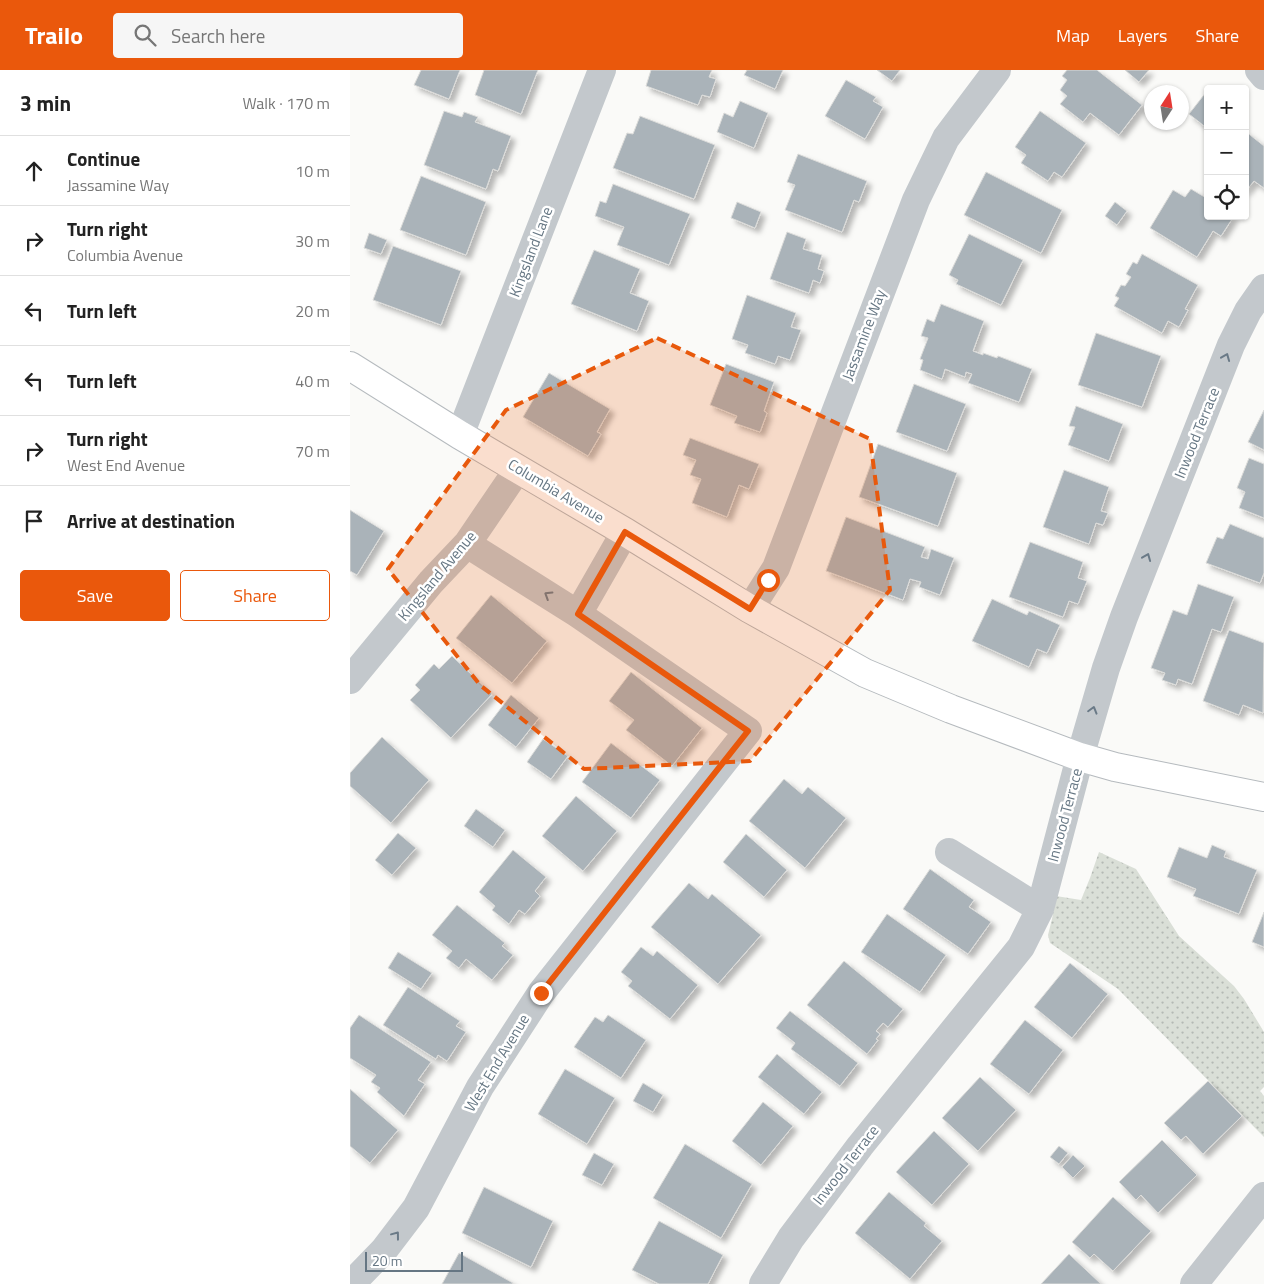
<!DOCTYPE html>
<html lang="en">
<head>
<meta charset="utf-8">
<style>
  body { margin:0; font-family:"Titillium Web",sans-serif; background:#f6f6f6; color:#222 }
  .controls { position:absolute; right:15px; top:15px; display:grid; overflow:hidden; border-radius:5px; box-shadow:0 1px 4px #0004 }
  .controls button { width:45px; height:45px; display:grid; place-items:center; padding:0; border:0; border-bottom:1px solid #e0e0e0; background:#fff; color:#222; font:25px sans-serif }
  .compass { position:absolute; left:794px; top:15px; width:45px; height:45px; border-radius:50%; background:#fff; box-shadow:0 1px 4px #0004; rotate:12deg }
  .scale { position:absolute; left:15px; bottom:12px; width:98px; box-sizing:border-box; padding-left:5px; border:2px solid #657683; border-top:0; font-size:14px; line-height:18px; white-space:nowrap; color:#657683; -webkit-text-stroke:4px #fff; paint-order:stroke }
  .stop { position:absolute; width:15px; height:15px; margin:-11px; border:4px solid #ea580c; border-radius:50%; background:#fff }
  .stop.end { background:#ea580c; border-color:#fff; box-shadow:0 1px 5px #0008 }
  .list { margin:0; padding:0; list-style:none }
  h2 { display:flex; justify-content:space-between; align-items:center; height:65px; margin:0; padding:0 20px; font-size:21px }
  h2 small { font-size:16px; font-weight:400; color:#767676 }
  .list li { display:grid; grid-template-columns:32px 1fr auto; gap:15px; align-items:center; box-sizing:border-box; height:70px; padding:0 20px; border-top:1px solid #e0e0e0 }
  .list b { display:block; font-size:19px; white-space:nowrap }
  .list p { margin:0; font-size:16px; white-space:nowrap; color:#767676 }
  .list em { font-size:16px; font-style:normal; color:#767676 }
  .actions { display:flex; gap:10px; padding:15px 20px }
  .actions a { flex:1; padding:11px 0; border:1px solid #ea580c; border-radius:5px; text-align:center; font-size:18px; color:#ea580c }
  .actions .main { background:#ea580c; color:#fff }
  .icon { flex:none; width:28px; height:28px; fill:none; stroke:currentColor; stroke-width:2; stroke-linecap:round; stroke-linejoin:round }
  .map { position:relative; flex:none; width:914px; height:1214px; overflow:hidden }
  header { display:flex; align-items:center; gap:30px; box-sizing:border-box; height:70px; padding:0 25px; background:#ea580c; color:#fff }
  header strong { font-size:24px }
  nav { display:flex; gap:28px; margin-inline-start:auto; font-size:18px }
  .search { width:350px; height:45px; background:#f6f6f6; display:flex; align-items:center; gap:12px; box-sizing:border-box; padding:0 18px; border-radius:5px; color:#767676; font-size:19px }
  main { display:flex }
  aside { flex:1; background:#fff }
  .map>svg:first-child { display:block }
  .grass { fill:url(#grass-dots) }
  .building { fill:#aab3b9; stroke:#dcdcda; filter:url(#shadow) }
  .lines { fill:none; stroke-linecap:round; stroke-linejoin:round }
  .primary-casing { stroke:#b5babe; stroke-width:30 }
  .street { stroke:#c3c8cc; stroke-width:28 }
  .primary { stroke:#fff; stroke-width:28 }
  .oneway { stroke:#6a7a87 }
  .route { stroke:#ea580c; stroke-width:6 }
  .marked { fill:#e8590c; fill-opacity:0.2; stroke:#e8590c; stroke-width:4; stroke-dasharray:10 6; stroke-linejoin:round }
  .labels { text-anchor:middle; stroke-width:5; stroke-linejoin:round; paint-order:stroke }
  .street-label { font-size:15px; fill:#657683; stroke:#fff }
</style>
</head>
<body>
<header>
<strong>Trailo</strong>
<div class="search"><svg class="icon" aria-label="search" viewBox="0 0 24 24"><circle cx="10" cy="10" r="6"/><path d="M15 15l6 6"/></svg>Search here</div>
<nav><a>Map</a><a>Layers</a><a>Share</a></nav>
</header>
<main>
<aside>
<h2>3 min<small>Walk · 170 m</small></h2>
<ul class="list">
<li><svg class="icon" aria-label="ahead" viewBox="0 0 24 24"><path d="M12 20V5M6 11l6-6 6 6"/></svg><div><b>Continue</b><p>Jassamine Way</p></div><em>10 m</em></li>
<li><svg class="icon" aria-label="right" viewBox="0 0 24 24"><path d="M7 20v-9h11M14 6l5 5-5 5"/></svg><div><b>Turn right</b><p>Columbia Avenue</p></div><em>30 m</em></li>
<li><svg class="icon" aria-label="left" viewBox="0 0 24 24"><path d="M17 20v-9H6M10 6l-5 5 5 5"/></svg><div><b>Turn left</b></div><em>20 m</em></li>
<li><svg class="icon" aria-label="left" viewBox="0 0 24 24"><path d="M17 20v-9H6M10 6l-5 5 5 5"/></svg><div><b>Turn left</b></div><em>40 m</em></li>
<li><svg class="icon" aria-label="right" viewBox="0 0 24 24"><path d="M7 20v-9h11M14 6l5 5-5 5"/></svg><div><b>Turn right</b><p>West End Avenue</p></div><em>70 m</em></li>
<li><svg class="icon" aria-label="arrive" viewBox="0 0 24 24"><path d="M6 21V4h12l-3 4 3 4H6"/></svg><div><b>Arrive at destination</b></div></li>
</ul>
<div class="actions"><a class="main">Save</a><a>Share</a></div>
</aside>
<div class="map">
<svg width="914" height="1214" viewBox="0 0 914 1214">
  <defs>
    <pattern id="grass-dots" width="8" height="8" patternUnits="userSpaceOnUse" patternTransform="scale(1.25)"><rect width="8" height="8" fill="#dadfd7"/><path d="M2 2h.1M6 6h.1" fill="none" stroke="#b4b9b4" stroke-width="1.8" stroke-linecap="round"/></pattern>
    <filter id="shadow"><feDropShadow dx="4.5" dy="4.5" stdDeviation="2.5" flood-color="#0004"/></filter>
  </defs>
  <rect width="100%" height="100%" fill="#fafaf8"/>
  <path class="grass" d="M749 782 786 799 829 866 884 916 894 929 914 962V1017L910 1021 914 1026V1067L768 919 700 873 698 865 702 849 706 826 731 830 740 808Z"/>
  <path class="building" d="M71 0H110L99 29 64 15Z
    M134 0H188L171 44 125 25Z
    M301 0H362L359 7 366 9 360 27 352 25 348 35 296 16Z
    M397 0H433L425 19 394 5Z
    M527 0H550L542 11Z
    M717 0H747L792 35 769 65 740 43 733 52 710 34 717 26 710 20 717 10 712 6Z
    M775 0H799L789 12Z
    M496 10 526 27 523 31 533 37 515 69 475 46Z
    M857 21H858V59L839 44Z
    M390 31 418 43 404 78 367 62 374 43 383 47Z
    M94 41 112 47 114 42 128 47 125 52 161 66 148 101 143 99 136 119 74 95Z
    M690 41 736 73 712 107 704 102 698 111 671 93 676 85 665 77Z
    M290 46 365 75 344 129 263 98 277 63 283 64Z
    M895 61 914 76V118L904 111 895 122Z
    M448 84 517 111 509 132 504 130 492 162 435 140 445 115 437 112Z
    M636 102 712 140 691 183 614 145Z
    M71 106 136 132 116 185 50 160Z
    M263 114 340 144 319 195 267 175 274 157 245 146 250 131 256 133Z
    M841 119 858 129V146H884L871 166 863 161 847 187 800 158 823 120 835 127Z
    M387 132 411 142 405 158 381 148Z
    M765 132 777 141 767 155 755 146Z
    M437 162 456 169 453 179 472 185 468 199 474 201 470 213 463 210 459 223 420 209Z
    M19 163 37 170 31 184 14 178Z
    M619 164 673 190 651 235 606 214 608 210 599 205Z
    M43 176 111 201 91 255 23 230Z
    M244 180 290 199 280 223 299 231 287 261 221 234Z
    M792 184 848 215 835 239 838 240 829 257 818 251 812 263 764 236 769 228 765 226 771 215 775 216 781 207 776 204 783 192 787 194Z
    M397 225 446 243 441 257 451 260 440 290 428 286 425 294 395 283 398 275 382 269Z
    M591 234 634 251 623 281 633 285V283L647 288 648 286 682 299 669 332 618 313 622 304 616 302 615 307 595 299 592 309 570 300 573 290 570 289 578 268 571 266 577 249 584 252Z
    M746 263 811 286 792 337 728 315Z
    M376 294 424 312 414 341 417 343 410 362 384 353 387 346 360 335Z
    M199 303 260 339 247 362 251 364 238 386 173 347Z
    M564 314 616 334 597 381 546 362Z
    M726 336 773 354 759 391 718 375 725 357 719 356Z
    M914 340V380L898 372Z
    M340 368 409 394 399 419 389 415 377 447 342 433 351 409 340 405 346 390 333 385Z
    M528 374 607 403 588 456 509 427Z
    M899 388 914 394V448L889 438 895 422 887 418Z
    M714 400 759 417 751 441 758 443 753 455 746 453 739 474 693 457Z
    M0 440 34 461 7 505 0 501Z
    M496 447 575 477 571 487 578 489 581 479 604 488 590 525 569 517 571 512 560 509 553 530 476 501Z
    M880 454 914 468V503L910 513 856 493 867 467 873 469Z
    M680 472 733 492 728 508 737 511 728 534 719 531 713 547 659 527Z
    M848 514 884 527 871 562 862 559 842 614 828 609 826 615 812 610 815 603 801 598 823 540 837 545Z
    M141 525 197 571 162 613 106 568Z
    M642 529 677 545 679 541 710 555 697 583 687 579 679 597 622 571Z
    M879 560 914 573 913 643 893 635 889 645 853 631Z
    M102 586 142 624 101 668 60 630 70 620 65 615 84 594 89 599Z
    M281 602 352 658 322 696 276 660 284 650 259 631Z
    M161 625 189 648 166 677 138 655Z
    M32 667 79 710 41 753 0 716V703Z
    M193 669 218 686 201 709 177 692Z
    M261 673 310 710 281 748 232 712Z
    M434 709 452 724 458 717 496 748 455 798 399 751Z
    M226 726 267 761 233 801 192 766Z
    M126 739 155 760 143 777 114 756Z
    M48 763 66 778 42 805 25 790Z
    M396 764 437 800 414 827 373 792Z
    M862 775 876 781 874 787 907 800 889 844 843 826 846 819 817 807 829 777 857 788Z
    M163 780 196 807 185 821 190 826 175 844 169 840 159 854 142 840 145 836 129 822Z
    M580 799 624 830 619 837 641 852 618 884 553 839Z
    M339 813 358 829 362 824 411 865 368 914 301 857Z
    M107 835 155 873 152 876 163 885 142 910 116 889 109 898 96 888 102 881 82 865Z
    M914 842V877L902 872Z
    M537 844 596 885 570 922 511 882Z
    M291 877 303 886 307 881 348 915 320 949 278 916 282 911 271 902Z
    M48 882 82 903 71 919 38 898Z
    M494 891 553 939 538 957 533 953 526 961 530 964 526 969 528 970 517 984 457 935Z
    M720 893 758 924 722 968 684 937Z
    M58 917 110 951 106 956 116 962 97 991 88 985 86 989 33 955Z
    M440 941 508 993 490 1016 441 979 445 973 426 958Z
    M9 945 81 992 68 1010 75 1014 54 1046 27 1022 30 1018 21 1012 26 1005 0 988V958Z
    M258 945 296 970 271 1008 224 977 245 947 253 952Z
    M675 950 713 980 679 1024 640 994Z
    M427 984 472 1022 454 1044 408 1007Z
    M215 999 265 1028 237 1074 188 1044Z
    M630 1007 666 1040 628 1081 592 1048Z
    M858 1011 892 1046 853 1084 836 1066 831 1070 814 1053Z
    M293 1013 313 1025 303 1042 283 1031Z
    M0 1019 48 1060 20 1093 0 1076Z
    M413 1032 443 1056 411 1095 382 1071Z
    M584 1061 619 1094 582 1135 546 1102Z
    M812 1070 847 1105 808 1143 791 1125 786 1130 769 1112Z
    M335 1074 402 1114 371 1168 303 1128Z
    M709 1076 718 1083 709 1094 700 1087Z
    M244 1083 264 1094 252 1115 232 1105Z
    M723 1085 735 1096 723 1108 712 1097Z
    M134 1117 203 1151 181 1197 112 1163Z
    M539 1122 576 1153 574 1156 592 1171 560 1209 505 1163Z
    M763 1127 801 1161 763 1201 744 1184 740 1188 722 1172Z
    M309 1151 373 1185 358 1214H309L282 1200Z
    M109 1183 163 1213 162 1214H92Z
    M719 1184 751 1214H691Z"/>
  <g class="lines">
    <defs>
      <path id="primary" d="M0 296 110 365 275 462 400 539 515 603 601 639 730 687 765 697 914 727"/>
    </defs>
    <use href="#primary" class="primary-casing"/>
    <path class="street" d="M909 0 914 6
      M110 365 252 0
      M400 539 426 498 566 130 596 68 647 0
      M228 544 275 462
      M0 610 81 512 117 474 168 399
      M599 782 690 839
      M1 1214 34 1180 66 1138 130 1017 191 923 398 661 228 544 117 474
      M413 1214 441 1168 510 1076 671 877 690 839 730 687 756 598 774 547 881 275 898 241 914 218
      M844 1214 914 1126"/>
    <use href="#primary" class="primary"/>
  </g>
  <defs><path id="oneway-chevron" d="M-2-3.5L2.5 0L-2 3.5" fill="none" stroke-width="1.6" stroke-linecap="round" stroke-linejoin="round" transform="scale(1.25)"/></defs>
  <g class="oneway">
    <use href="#oneway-chevron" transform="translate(876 287) rotate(-68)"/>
    <use href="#oneway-chevron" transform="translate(797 487) rotate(-68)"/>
    <use href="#oneway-chevron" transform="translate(198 525) rotate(-148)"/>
    <use href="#oneway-chevron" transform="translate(743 640) rotate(-74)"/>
    <use href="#oneway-chevron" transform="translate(46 1165) rotate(-53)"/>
  </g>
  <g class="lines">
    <path class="route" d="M191 923 398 661 228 544 275 462 400 539 418 510"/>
  </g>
  <path class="marked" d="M307 268 520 369 540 520 400 691 234 699 130 615 38 499 156 340Z"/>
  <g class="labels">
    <g class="street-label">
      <text transform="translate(181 182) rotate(-69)" y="5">Kingsland Lane</text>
      <text transform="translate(514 265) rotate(-69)" y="5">Jassamine Way</text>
      <text transform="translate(847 363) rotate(-68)" y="5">Inwood Terrace</text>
      <text transform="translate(206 421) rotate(31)" y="5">Columbia Avenue</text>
      <text transform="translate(87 506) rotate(-50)" y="5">Kingsland Avenue</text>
      <text transform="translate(715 745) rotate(-75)" y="5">Inwood Terrace</text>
      <text transform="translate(147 993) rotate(-59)" y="5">West End Avenue</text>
      <text transform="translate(496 1095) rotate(-52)" y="5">Inwood Terrace</text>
    </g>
  </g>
</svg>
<div class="controls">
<button>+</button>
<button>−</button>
<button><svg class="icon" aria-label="locate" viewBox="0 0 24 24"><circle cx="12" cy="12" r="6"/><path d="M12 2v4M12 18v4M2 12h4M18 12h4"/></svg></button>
</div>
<svg class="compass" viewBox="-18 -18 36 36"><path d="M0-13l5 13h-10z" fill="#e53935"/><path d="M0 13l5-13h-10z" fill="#767676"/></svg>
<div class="scale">20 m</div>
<div class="stop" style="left:418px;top:510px"></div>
<div class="stop end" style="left:191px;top:923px"></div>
</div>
</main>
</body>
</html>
